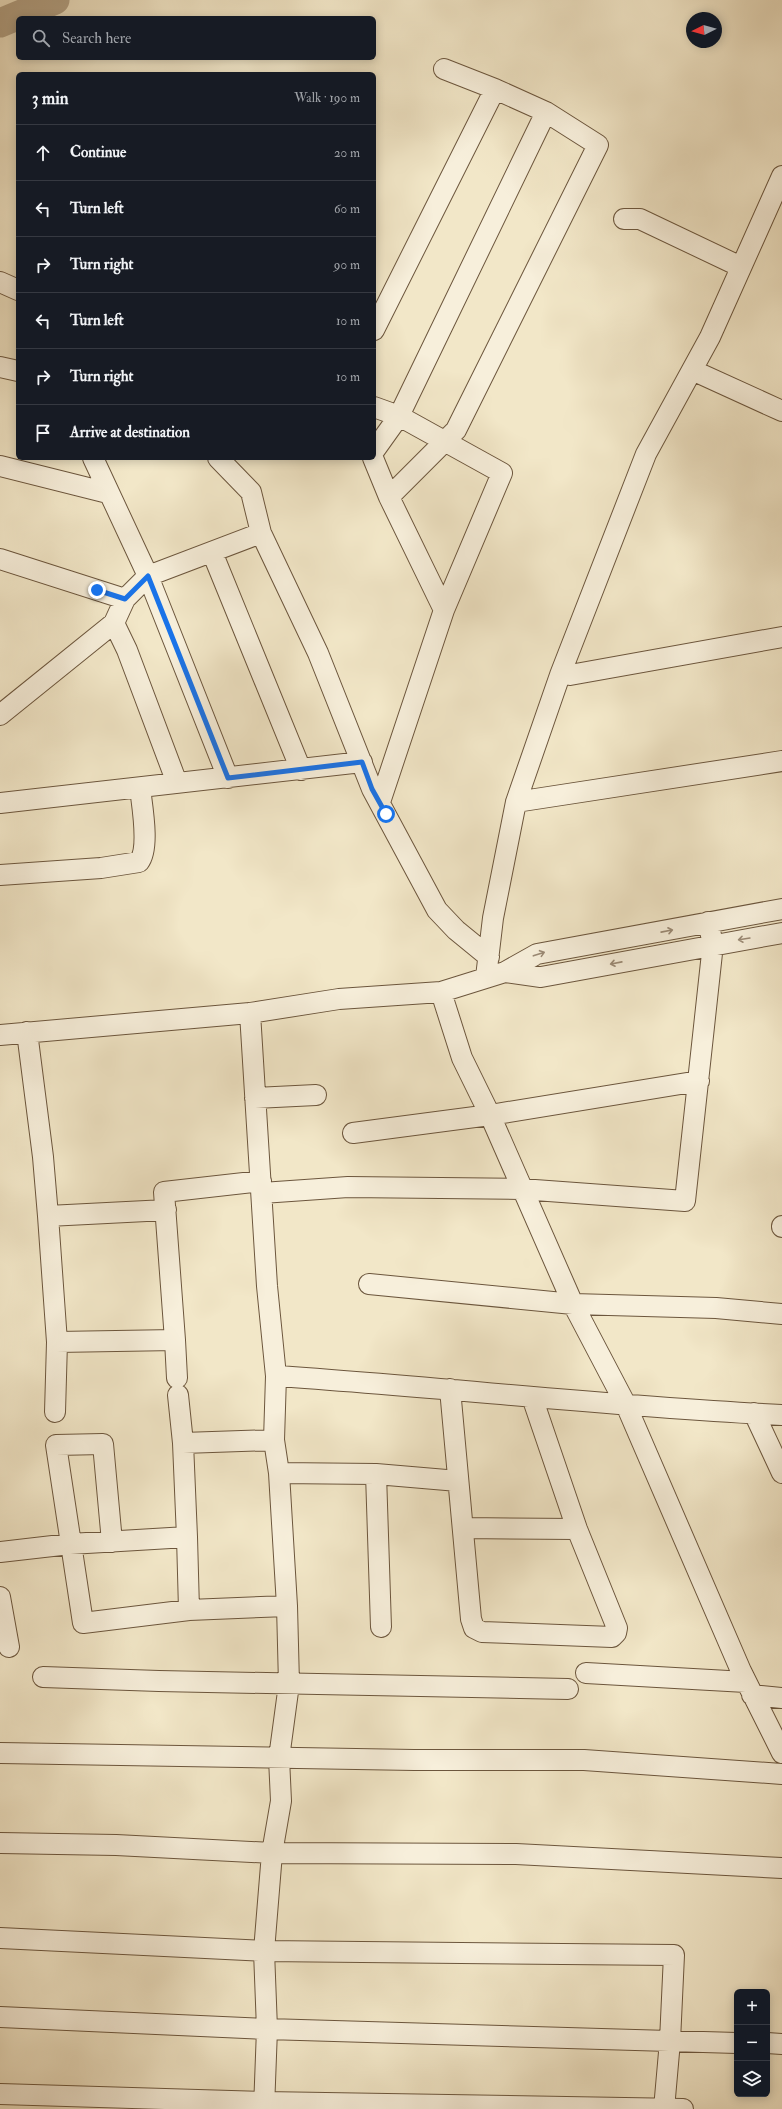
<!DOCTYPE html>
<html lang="en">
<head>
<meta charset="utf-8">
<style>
  body { margin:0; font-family:"IM FELL Double Pica",serif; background:#242831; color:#f1f3f6 }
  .controls { position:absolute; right:12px; bottom:12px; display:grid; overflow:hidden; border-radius:6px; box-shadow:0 2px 10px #0003 }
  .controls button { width:36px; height:36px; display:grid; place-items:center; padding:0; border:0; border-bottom:1px solid #363941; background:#171b24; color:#f1f3f6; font:20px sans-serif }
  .compass { position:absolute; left:686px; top:12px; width:36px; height:36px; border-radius:50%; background:#171b24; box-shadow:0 2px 10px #0003; rotate:265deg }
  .stop { position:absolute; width:12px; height:12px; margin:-9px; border:3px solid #1a73e8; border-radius:50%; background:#fff }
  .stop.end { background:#1a73e8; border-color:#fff; box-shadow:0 1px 4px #0008 }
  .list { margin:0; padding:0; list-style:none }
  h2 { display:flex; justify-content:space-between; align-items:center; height:52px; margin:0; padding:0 16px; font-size:17px }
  h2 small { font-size:13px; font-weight:400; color:#9ea1a6 }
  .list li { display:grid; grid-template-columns:26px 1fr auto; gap:12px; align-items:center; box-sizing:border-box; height:56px; padding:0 16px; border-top:1px solid #363941 }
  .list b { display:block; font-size:15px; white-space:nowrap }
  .list em { font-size:13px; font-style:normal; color:#9ea1a6 }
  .icon { flex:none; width:22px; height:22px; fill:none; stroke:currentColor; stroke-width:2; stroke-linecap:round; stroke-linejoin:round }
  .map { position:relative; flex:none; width:782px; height:2109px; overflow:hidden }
  .search { position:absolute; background:#171b24; box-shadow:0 2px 10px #0003; left:16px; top:16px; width:360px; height:44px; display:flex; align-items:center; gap:10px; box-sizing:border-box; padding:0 14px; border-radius:6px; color:#9ea1a6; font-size:15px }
  .panel { position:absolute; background:#171b24; box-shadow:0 2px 10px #0003; left:16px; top:72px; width:360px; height:388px; border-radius:6px }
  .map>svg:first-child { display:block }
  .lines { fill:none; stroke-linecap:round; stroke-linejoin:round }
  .river { stroke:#b5a589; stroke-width:29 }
  .minor-casing { stroke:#6c563d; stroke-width:22 }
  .minor { stroke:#f7efdb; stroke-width:20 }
  .oneway { stroke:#9b8a75 }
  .route { stroke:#1a73e8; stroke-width:5 }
</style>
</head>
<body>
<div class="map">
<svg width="782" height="2109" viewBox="0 0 782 2109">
  <rect width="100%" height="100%" fill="#f2e7c8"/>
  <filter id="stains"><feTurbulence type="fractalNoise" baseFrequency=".005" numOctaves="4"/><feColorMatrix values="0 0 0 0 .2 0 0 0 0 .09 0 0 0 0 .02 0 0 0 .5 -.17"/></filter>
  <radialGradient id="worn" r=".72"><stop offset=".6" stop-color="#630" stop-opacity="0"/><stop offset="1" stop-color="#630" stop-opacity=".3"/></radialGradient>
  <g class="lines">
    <path class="river" d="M0 23 55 0"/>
    <defs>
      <path id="minor" d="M624 219H640L741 267
        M0 282 18 290
        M374 330 495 89
        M0 367 18 371
        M692 370 782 411
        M374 407 399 416 502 473 444 610
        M374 451 399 416 546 112
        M93 458 148 576 228 778
        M218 458 251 492 261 533 318 653 372 789 437 910 456 930 489 957
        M373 458 389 497 444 610 380 802
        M0 466 108 493
        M389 497 456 430 598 145 546 112 495 89 444 69
        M212 552 301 770
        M0 559 125 599 114 623
        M125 599 148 576 261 533
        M570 675 782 637
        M0 715 114 623 127 650 177 783
        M516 802 782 761
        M0 803 362 762
        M0 875 101 868 139 862C150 848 142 806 140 788
        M505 972 541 977 782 933
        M486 977 493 918 516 802 560 675 646 454 710 337 782 176
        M441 992 462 1058 490 1115 573 1304 626 1405 741 1671 782 1753
        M27 1032 43 1157 48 1216 57 1342 55 1412
        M0 1035 250 1013
        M255 1098 316 1095
        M353 1133 490 1115 699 1081
        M262 1193 348 1187 521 1189 685 1201 713 944 708 922
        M48 1216 166 1210
        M782 1227V1226
        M369 1284 573 1304 716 1308 782 1314
        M175 1340 164 1192 261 1181
        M57 1342 175 1340 177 1378
        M276 1376 267 1286 250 1013 339 999 441 992 505 972 537 954 782 909
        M450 1389 471 1619 474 1628 482 1632 612 1637 616 1633 617 1628 577 1529 532 1397
        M178 1395 183 1443
        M754 1413 782 1473
        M279 1473 376 1474 381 1627
        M376 1474 458 1481
        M463 1528 577 1529
        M187 1537 189 1610 287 1606
        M112 1542 103 1444 56 1445 83 1623 189 1610
        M0 1552 70 1544 187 1537 183 1443 274 1440
        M0 1597 9 1647
        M586 1673 746 1682
        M43 1677 159 1681 568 1689
        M752 1695 782 1698
        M0 1753 414 1760H584L782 1774
        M0 1843 116 1845 272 1853 516 1854 782 1868
        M0 1938 264 1951 674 1955 670 2041 664 2109
        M0 2017 267 2029 737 2043
        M767 2043 782 2044
        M0 2094 264 2102 683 2109
        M264 2109 267 2029 264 1951 272 1853 281 1801 279 1758 289 1684 287 1606 279 1473 274 1440 276 1376C444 1387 613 1407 782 1415"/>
    </defs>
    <use href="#minor" class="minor-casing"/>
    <use href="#minor" class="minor"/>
  </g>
  <defs><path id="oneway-shaft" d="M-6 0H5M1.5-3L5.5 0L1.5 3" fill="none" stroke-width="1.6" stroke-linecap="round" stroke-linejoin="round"/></defs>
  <g class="oneway">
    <use href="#oneway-shaft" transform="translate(667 931) rotate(-11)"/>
    <use href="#oneway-shaft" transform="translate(744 939) rotate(171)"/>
    <use href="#oneway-shaft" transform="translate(539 954) rotate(-18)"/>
    <use href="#oneway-shaft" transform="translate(616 963) rotate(169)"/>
  </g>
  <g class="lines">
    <path class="route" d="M97 590 125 599 148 576 228 778 362 762 372 789 386 814"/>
  </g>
  <rect width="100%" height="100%" filter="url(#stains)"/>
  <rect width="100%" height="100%" fill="url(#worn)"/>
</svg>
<div class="controls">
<button>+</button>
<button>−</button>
<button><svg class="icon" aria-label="layers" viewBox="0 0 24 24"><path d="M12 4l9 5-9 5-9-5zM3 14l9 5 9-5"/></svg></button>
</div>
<svg class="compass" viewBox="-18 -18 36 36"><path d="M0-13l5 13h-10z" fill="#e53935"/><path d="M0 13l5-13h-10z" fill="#9ea1a6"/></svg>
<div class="stop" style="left:386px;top:814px"></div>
<div class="stop end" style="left:97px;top:590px"></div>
<div class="search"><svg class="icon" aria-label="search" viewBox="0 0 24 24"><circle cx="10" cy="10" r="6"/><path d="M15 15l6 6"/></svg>Search here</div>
<section class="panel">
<h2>3 min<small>Walk · 190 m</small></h2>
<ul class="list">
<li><svg class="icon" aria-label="ahead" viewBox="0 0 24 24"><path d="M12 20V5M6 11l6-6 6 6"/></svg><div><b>Continue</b></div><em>20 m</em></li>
<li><svg class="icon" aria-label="left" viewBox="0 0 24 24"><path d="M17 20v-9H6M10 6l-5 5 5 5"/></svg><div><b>Turn left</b></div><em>60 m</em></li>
<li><svg class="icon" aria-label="right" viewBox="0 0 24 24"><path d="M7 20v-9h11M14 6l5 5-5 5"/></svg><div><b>Turn right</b></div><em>90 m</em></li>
<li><svg class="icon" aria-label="left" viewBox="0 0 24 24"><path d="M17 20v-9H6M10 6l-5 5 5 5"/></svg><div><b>Turn left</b></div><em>10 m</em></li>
<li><svg class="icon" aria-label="right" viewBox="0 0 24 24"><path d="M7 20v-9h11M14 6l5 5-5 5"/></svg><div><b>Turn right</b></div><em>10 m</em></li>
<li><svg class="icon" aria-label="arrive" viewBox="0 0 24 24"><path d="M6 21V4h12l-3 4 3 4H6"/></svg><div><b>Arrive at destination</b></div></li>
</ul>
</section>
</div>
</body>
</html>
